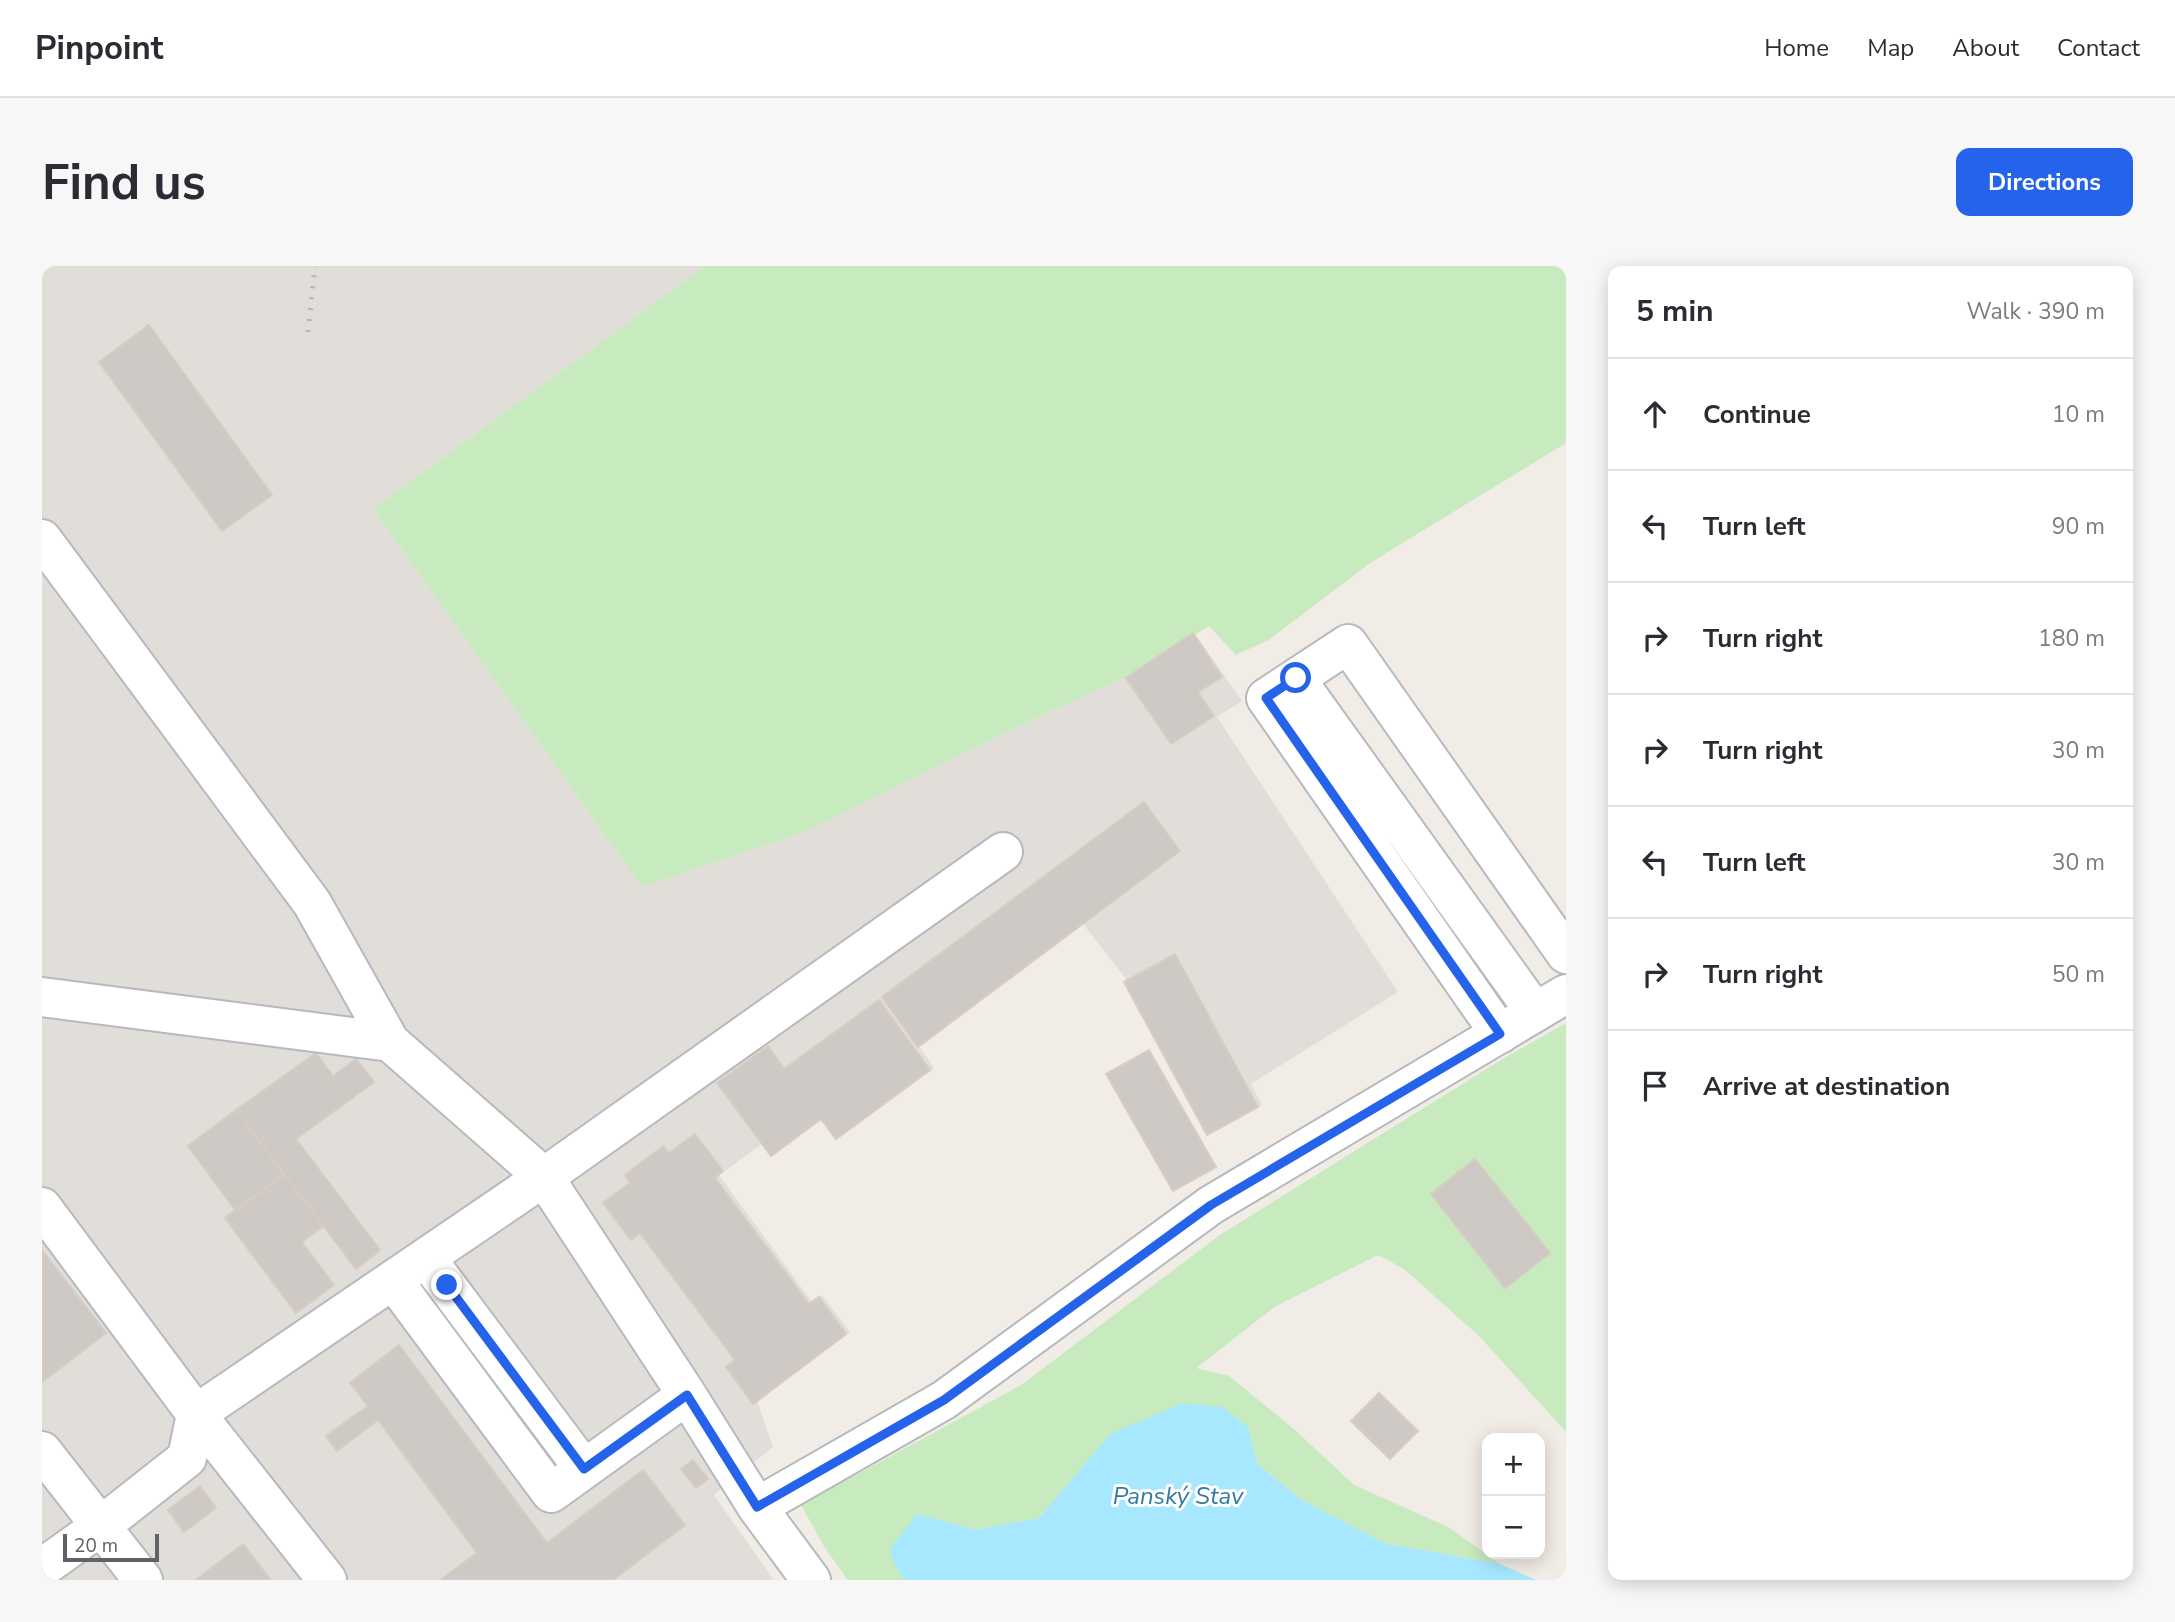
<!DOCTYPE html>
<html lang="en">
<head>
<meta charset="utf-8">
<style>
  body { margin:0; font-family:"Nunito Sans",sans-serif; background:#f7f7f7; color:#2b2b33 }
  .controls { position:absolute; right:21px; bottom:21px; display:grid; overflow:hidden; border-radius:14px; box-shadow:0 4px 18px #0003 }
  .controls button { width:63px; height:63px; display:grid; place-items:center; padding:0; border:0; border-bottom:2px solid #e1e1e2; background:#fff; color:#2b2b33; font:35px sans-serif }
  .scale { position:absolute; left:21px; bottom:18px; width:96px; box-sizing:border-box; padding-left:7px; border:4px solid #5d6367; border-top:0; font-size:19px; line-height:24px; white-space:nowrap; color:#5d6367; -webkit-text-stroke:5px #fff; paint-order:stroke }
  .stop { position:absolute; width:21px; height:21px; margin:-16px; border:5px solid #2563eb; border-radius:50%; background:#fff }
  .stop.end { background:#2563eb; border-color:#fff; box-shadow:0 2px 7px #0008 }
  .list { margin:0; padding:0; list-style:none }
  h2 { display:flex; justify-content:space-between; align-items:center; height:91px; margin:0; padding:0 28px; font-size:30px }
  h2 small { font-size:23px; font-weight:400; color:#7c7c81 }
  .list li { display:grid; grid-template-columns:46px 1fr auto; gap:21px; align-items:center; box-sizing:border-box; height:112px; padding:0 28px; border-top:2px solid #e1e1e2 }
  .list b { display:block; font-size:26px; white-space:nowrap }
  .list em { font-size:23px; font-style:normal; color:#7c7c81 }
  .icon { flex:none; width:38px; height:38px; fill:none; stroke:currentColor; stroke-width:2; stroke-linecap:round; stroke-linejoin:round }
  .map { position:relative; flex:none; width:1524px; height:1314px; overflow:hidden; border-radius:14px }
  header { display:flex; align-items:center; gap:42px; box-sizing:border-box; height:98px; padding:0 35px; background:#fff; border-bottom:2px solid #e1e1e2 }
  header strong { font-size:33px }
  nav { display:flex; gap:38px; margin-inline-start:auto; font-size:24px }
  .intro { display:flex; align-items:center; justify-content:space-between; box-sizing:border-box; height:168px; padding:0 42px }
  h1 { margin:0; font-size:49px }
  .button { padding:18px 32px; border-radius:14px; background:#2563eb; color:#fff; font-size:24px; font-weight:700 }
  main { display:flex; gap:42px; padding:0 42px }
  aside { flex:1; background:#fff; border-radius:14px; box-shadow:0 4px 18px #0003 }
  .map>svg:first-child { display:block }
  .industrial { fill:#e1ded9 }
  .green { fill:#c7eabf }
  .water { fill:#a7e8ff }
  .building { fill:#cec9c4; stroke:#d6cdc2; stroke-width:2 }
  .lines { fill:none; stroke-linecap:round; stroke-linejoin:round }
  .minor-casing { stroke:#b6b9bd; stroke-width:42 }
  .minor { stroke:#fff; stroke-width:38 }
  .rail { stroke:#b4b5b6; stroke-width:5; stroke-dasharray:2 9; stroke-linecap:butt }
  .route { stroke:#2563eb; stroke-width:9 }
  .labels { text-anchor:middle; stroke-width:6; stroke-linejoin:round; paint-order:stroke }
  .water-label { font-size:24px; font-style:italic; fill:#317ba0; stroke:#fff }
</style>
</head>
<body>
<header>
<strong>Pinpoint</strong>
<nav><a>Home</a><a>Map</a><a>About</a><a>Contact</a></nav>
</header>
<div class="intro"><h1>Find us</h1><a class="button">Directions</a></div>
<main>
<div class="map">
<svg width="1524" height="1314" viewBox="0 0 1524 1314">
  <rect width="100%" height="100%" fill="#f1ece5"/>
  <path class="industrial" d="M0 0H663L331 243 600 621 757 568 1011 444 1091 408 1153 368 1200 435 1175 451 1356 726 1209 818 1220 839 1173 864 1085 714 1041 658 877 780 892 802 798 871 783 851 732 888 723 876 677 909 770 1036 780 1029 808 1066 715 1135 731 1181 672 1229 732 1314H0Z"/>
  <path class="green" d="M663 0H1524V177L1328 297 1228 373 1194 389 1167 360 1091 408 1011 444 757 568 600 621 331 243Z
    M1524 757V1166L1437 1070 1362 1003 1336 989 1234 1040 1154 1102 1187 1110 1253 1164 1312 1219 1408 1262 1458 1298 1342 1277 1258 1233 1215 1198 1206 1161 1068 1168 997 1252 934 1264 875 1248 851 1296 863 1314H806L783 1282 759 1239 979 1119 1178 969 1459 794Z"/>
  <path class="water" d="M1141 1137 1180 1141 1206 1161 1215 1198 1258 1233 1342 1277 1458 1298 1494 1314H863L851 1296 848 1283 875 1248 934 1264 997 1252 1068 1168Z"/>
  <path class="building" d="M107 59 230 229 180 265 57 96Z
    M1151 367 1180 411 1156 426 1172 450 1129 478 1084 412Z
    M1102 536 1138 585 876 781 840 731Z
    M1133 688 1216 841 1165 869 1082 716Z
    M837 734 888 804 794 873 779 853 729 890 675 817 726 780 742 803Z
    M1107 784 1174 901 1131 925 1064 808Z
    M274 787 291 810 314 793 332 816 254 873 338 984 314 1003 194 844Z
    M194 844 242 908 194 945 146 880Z
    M653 868 681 905 673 912 767 1038 777 1031 804 1068 711 1138 684 1101 693 1094 598 967 589 974 561 937 588 917 583 909 621 880 627 887Z
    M1433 893 1508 987 1463 1022 1389 928Z
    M242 908 281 960 260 976 292 1019 254 1047 183 952Z
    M0 984 64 1067 0 1116Z
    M357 1079 505 1277 601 1204 643 1259 571 1314H398L435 1287 336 1154 295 1185 284 1170 326 1140 308 1117Z
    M1337 1127 1376 1165 1348 1193 1309 1155Z
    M651 1194 666 1213 654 1222 639 1203Z
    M158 1220 174 1242 142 1266 126 1244Z
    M201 1278 229 1314H154Z"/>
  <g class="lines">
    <defs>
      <path id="minor" d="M0 273 270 637 348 776
        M1254 413 1493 746
        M0 731 348 776 502 911 645 1129 715 1241
        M1458 768 1224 432 1306 378 1524 688
        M0 941 154 1148 502 911 961 586
        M384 992 542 1203
        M351 1014 509 1227 645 1129
        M0 1185 101 1314
        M0 1302 60 1259 145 1192 154 1148 285 1314
        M769 1314 715 1241 902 1134 1169 939 1524 728"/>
    </defs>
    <use href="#minor" class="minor-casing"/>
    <use href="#minor" class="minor"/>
    <path class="rail" d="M266 66 273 0"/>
  </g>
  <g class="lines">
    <path class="route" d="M405 1019 542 1203 645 1129 715 1241 902 1134 1169 939 1458 768 1224 432 1254 412"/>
  </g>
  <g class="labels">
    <g class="water-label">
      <text x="1136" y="1238">Panský Stav</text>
    </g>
  </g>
</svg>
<div class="controls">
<button>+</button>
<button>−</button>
</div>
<div class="scale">20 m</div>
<div class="stop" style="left:1254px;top:412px"></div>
<div class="stop end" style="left:405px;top:1019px"></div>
</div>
<aside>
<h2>5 min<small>Walk · 390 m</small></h2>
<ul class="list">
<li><svg class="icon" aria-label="ahead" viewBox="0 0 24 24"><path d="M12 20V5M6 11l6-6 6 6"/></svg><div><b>Continue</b></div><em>10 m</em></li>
<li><svg class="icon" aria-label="left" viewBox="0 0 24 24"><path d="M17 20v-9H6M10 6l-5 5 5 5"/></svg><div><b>Turn left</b></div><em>90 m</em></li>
<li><svg class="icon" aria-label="right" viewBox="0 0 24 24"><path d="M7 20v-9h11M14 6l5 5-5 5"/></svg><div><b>Turn right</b></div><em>180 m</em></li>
<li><svg class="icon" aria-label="right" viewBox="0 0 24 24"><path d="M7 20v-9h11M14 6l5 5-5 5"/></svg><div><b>Turn right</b></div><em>30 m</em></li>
<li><svg class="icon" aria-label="left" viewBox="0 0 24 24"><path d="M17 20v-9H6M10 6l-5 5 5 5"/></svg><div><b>Turn left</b></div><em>30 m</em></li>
<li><svg class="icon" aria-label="right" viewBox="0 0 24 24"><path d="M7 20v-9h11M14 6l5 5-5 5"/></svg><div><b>Turn right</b></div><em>50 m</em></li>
<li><svg class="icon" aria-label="arrive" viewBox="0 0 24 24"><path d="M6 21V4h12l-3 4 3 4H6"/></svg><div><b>Arrive at destination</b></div></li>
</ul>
</aside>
</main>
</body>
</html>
